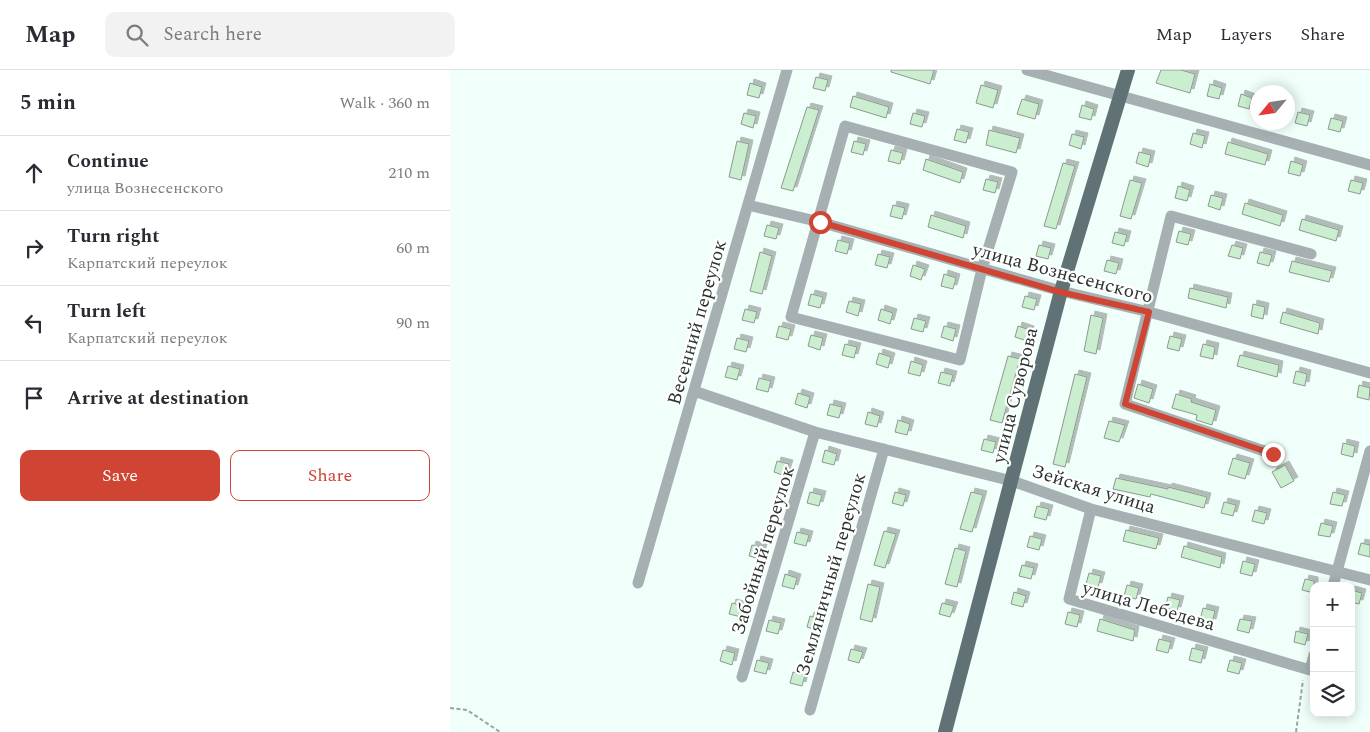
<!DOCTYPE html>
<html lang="en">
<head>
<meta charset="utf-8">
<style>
  body { margin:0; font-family:Spectral,serif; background:#f2f2f3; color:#2b2b33 }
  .controls { position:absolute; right:15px; bottom:15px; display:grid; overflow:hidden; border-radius:10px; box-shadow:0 2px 12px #0003 }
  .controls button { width:45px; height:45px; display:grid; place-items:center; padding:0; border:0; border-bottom:1px solid #e1e1e2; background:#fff; color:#2b2b33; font:25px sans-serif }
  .compass { position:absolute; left:800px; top:15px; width:45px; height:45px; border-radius:50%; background:#fff; box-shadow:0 2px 12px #0003; rotate:241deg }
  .stop { position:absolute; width:15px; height:15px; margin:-11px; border:4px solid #d04434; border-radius:50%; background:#fff }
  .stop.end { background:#d04434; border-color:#fff; box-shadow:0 1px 5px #0008 }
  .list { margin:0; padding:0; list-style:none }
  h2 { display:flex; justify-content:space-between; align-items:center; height:65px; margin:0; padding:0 20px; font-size:21px }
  h2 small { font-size:16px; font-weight:400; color:#7c7c81 }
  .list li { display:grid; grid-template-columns:32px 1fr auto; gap:15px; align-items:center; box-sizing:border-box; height:75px; padding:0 20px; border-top:1px solid #e1e1e2 }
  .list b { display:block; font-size:19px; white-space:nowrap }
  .list p { margin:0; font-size:16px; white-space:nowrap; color:#7c7c81 }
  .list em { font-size:16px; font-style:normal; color:#7c7c81 }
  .actions { display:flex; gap:10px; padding:15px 20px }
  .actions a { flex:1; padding:11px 0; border:1px solid #d04434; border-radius:10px; text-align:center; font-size:18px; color:#d04434 }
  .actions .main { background:#d04434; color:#fff }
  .icon { flex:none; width:28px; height:28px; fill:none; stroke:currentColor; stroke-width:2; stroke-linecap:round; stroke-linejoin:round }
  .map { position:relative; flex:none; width:920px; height:662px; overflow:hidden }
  header { display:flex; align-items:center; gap:30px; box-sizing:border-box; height:70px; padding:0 25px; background:#fff; border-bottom:1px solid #e1e1e2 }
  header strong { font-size:24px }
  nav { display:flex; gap:28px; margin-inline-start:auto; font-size:18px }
  .search { width:350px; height:45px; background:#f2f2f3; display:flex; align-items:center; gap:12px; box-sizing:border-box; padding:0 18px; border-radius:10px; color:#7c7c81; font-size:19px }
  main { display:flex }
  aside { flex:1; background:#fff }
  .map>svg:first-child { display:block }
  .building { fill:#caeecf; stroke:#8b9a8d; filter:url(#shadow) }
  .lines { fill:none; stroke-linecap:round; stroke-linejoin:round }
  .path { stroke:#99a4a1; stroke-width:2; stroke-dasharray:4 2.5; stroke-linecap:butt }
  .minor { stroke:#a6b0b2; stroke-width:11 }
  .primary { stroke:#607275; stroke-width:14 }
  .route { stroke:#d04434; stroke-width:6 }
  .labels { text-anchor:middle; stroke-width:4.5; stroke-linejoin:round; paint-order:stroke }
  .street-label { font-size:19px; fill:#2b3331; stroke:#fff }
</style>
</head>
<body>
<header>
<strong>Map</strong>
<div class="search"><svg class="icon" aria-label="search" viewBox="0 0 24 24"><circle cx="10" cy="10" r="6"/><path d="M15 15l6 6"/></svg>Search here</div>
<nav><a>Map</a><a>Layers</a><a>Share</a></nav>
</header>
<main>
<aside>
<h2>5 min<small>Walk · 360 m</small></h2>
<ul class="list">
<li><svg class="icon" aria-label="ahead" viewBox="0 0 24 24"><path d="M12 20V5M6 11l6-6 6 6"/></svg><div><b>Continue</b><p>улица Вознесенского</p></div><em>210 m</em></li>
<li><svg class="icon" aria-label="right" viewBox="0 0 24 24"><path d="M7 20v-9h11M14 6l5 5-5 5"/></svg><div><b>Turn right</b><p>Карпатский переулок</p></div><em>60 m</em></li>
<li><svg class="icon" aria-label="left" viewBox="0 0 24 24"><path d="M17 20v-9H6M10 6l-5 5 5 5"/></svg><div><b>Turn left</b><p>Карпатский переулок</p></div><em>90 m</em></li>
<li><svg class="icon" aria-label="arrive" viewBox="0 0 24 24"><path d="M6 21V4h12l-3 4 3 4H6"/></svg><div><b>Arrive at destination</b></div></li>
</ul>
<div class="actions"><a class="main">Save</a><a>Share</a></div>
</aside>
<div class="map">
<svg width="920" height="662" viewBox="0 0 920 662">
  <defs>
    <filter id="shadow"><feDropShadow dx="4" dy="-4" stdDeviation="0" flood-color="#0004"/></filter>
  </defs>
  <rect width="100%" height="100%" fill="#f1fffb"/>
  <path class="building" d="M441 0H484L480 14 441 2Z
    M711 0H731L745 4 740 23 706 13Z
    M366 7 378 10 375 21 363 18Z
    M300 13 312 17 309 28 297 25Z
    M760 14 772 18 769 29 757 26Z
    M531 15 548 20 543 38 526 33Z
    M791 24 802 28 799 39 788 36Z
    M403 26 439 37 436 48 400 37Z
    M572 29 589 34 585 49 567 44Z
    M632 35 644 39 641 50 629 47Z
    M357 37 369 40 343 121 331 118Z
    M848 42 860 45 857 56 845 53Z
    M294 43 306 46 303 58 291 54Z
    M463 43 475 46 472 57 460 54Z
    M881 48 893 51 890 62 878 59Z
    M507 59 519 62 516 73 504 70Z
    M539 60 570 68 566 83 536 75Z
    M743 63 755 66 752 78 740 74Z
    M622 64 634 67 631 79 619 75Z
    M287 71 299 74 291 110 279 107Z
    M404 71 416 74 413 85 401 82Z
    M778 72 818 84 815 95 775 84Z
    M441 80 453 83 450 94 438 91Z
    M689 82 701 85 698 97 686 93Z
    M476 89 513 102 510 113 473 100Z
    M841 91 853 95 850 106 838 103Z
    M613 93 625 96 606 159 594 156Z
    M536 109 548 112 545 123 533 120Z
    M680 110 692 113 681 149 670 146Z
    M901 110 913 113 910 124 898 121Z
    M728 116 740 120 737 131 725 128Z
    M761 125 773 128 770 140 758 136Z
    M795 133 833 145 830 156 792 144Z
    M443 135 455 138 452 149 440 146Z
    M481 145 516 156 513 168 478 157Z
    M852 149 889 160 886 171 849 160Z
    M317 155 329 158 326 169 314 166Z
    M729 161 741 164 738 175 726 172Z
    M665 162 677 165 674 176 662 173Z
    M388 170 400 173 397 184 385 181Z
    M589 175 601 178 598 189 586 186Z
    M782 175 793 178 790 189 778 186Z
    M310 182 322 186 312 224 300 221Z
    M810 182 822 185 819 196 807 193Z
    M428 184 440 187 437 198 425 195Z
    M657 190 669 193 666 204 654 201Z
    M842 191 882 201 879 212 839 202Z
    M463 195 475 199 471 210 460 206Z
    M494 204 506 208 503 219 491 216Z
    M740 218 778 227 776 238 738 228Z
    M361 224 373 227 370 238 358 235Z
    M575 226 587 229 584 240 572 237Z
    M399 231 411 234 408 246 396 242Z
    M803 234 815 237 813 249 801 246Z
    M295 239 307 242 304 253 292 250Z
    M431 239 443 243 440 254 428 250Z
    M833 242 870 253 868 264 830 253Z
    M641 245 653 248 646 284 634 281Z
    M464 248 476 251 473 262 461 259Z
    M329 256 341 259 338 270 326 267Z
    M494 256 506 259 503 271 491 267Z
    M568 256 580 260 577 271 565 267Z
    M361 265 373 268 370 280 358 276Z
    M720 266 732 269 729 281 717 278Z
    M287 268 299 271 296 282 284 279Z
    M395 274 407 277 404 288 392 285Z
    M753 274 765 277 763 289 750 286Z
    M429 283 441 287 438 298 426 294Z
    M790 285 829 295 827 307 787 296Z
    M558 286 570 289 552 353 540 350Z
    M461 291 473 295 470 306 458 303Z
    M278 296 290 299 287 310 275 307Z
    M846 301 857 304 855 316 843 313Z
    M491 302 503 305 500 316 488 313Z
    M625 304 637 307 615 397 603 394Z
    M309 308 321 311 318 322 306 319Z
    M688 314 703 319 699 333 684 328Z
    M909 315 920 318 919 330 907 327Z
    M348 323 360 327 357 338 345 334Z
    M726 324 742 329 741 332 766 340 762 355 746 350 747 345 722 338Z
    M380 334 392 337 389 348 377 345Z
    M418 342 430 346 427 357 415 354Z
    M448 350 460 354 457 365 445 362Z
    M659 351 675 355 669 372 654 368Z
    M534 369 546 372 543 383 531 380Z
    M893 373 905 376 903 387 891 384Z
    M375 380 387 384 384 395 372 392Z
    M783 388 800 393 795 409 778 404Z
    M327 391 339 394 335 406 324 402Z
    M835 395 844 411 831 418 822 402Z
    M666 408 718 419V417L757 427 754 438 701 424 700 427 663 419Z
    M360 422 372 425 369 436 357 433Z
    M445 422 456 425 453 436 442 433Z
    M521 422 533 425 522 462 510 459Z
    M883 422 895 425 892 436 880 434Z
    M774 432 786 435 783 446 771 443Z
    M587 436 599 439 596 450 584 447Z
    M805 440 817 443 814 454 802 451Z
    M871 453 883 456 880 467 868 465Z
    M676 460 709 468 706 479 673 471Z
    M434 461 446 464 435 498 424 495Z
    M347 462 359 465 356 476 344 473Z
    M580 466 592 469 589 480 577 477Z
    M911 473 920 475V487L908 484Z
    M302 475 313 478 310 489 299 486Z
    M734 476 772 487 770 498 731 487Z
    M505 478 516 481 507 517 495 514Z
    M793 491 805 494 802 506 790 503Z
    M572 495 584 498 581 509 569 506Z
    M639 503 651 506 648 517 636 514Z
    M335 504 347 508 344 519 332 516Z
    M855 509 864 511V523L852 520Z
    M418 514 430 517 422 552 410 549Z
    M677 515 689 518 686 529 674 526Z
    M901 520 912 523 909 534 901 532Z
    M564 522 576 526 573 537 561 534Z
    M718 527 730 530 727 541 715 538Z
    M282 533 294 536 291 547 279 544Z
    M492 533 504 536 500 547 489 544Z
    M753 538 765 541 762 553 750 550Z
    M618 542 630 545 627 557 615 554Z
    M360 546 372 549 369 561 357 557Z
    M650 549 685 560 683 571 647 561Z
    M790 549 802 551 799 563 787 560Z
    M319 550 331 553 328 564 316 561Z
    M846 561 858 564 855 575 844 572Z
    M709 569 721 572 718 583 706 580Z
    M742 578 754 581 751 593 739 590Z
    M401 579 413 582 409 593 398 590Z
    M273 580 285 583 282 595 270 591Z
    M307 590 319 593 316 604 304 601Z
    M780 590 792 593 789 604 777 601Z
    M343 602 355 605 352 616 340 613Z"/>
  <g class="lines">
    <path class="path" d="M0 638 17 640 50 662
      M846 662 853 610"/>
    <path class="minor" d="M577 0 920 95
      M395 56 562 102 532 199 510 290 341 247Z
      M298 135 370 152 611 221 699 242 920 303
      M244 321 365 362 562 411 641 439 920 510
      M823 384 675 334 721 146 861 184
      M641 439 619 529 860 600 864 585
      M188 513 337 0
      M883 516 920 381
      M292 607 365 362
      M360 640 434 379"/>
    <path class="primary" d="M495 662 611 221 678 0"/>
  </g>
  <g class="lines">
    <path class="route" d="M370 152 610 222 699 242 675 334 823 384"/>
  </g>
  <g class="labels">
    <g class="street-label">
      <text transform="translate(613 202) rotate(15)" y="7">улица Вознесенского</text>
      <text transform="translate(246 252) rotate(-74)" y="7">Весенний переулок</text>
      <text transform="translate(564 325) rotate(-76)" y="7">улица Суворова</text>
      <text transform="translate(644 418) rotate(17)" y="7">Зейская улица</text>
      <text transform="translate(312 480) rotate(-73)" y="7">Забойный переулок</text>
      <text transform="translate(380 504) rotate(-74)" y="7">Земляничный переулок</text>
      <text transform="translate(699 535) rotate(16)" y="7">улица Лебедева</text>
    </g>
  </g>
</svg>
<div class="controls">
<button>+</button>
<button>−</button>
<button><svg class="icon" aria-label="layers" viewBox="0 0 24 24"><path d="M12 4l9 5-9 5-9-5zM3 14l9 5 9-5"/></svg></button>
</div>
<svg class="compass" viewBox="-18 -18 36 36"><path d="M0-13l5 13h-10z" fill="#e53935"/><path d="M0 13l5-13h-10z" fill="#7c7c81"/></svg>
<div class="stop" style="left:370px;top:152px"></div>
<div class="stop end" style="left:823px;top:384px"></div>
</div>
</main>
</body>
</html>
